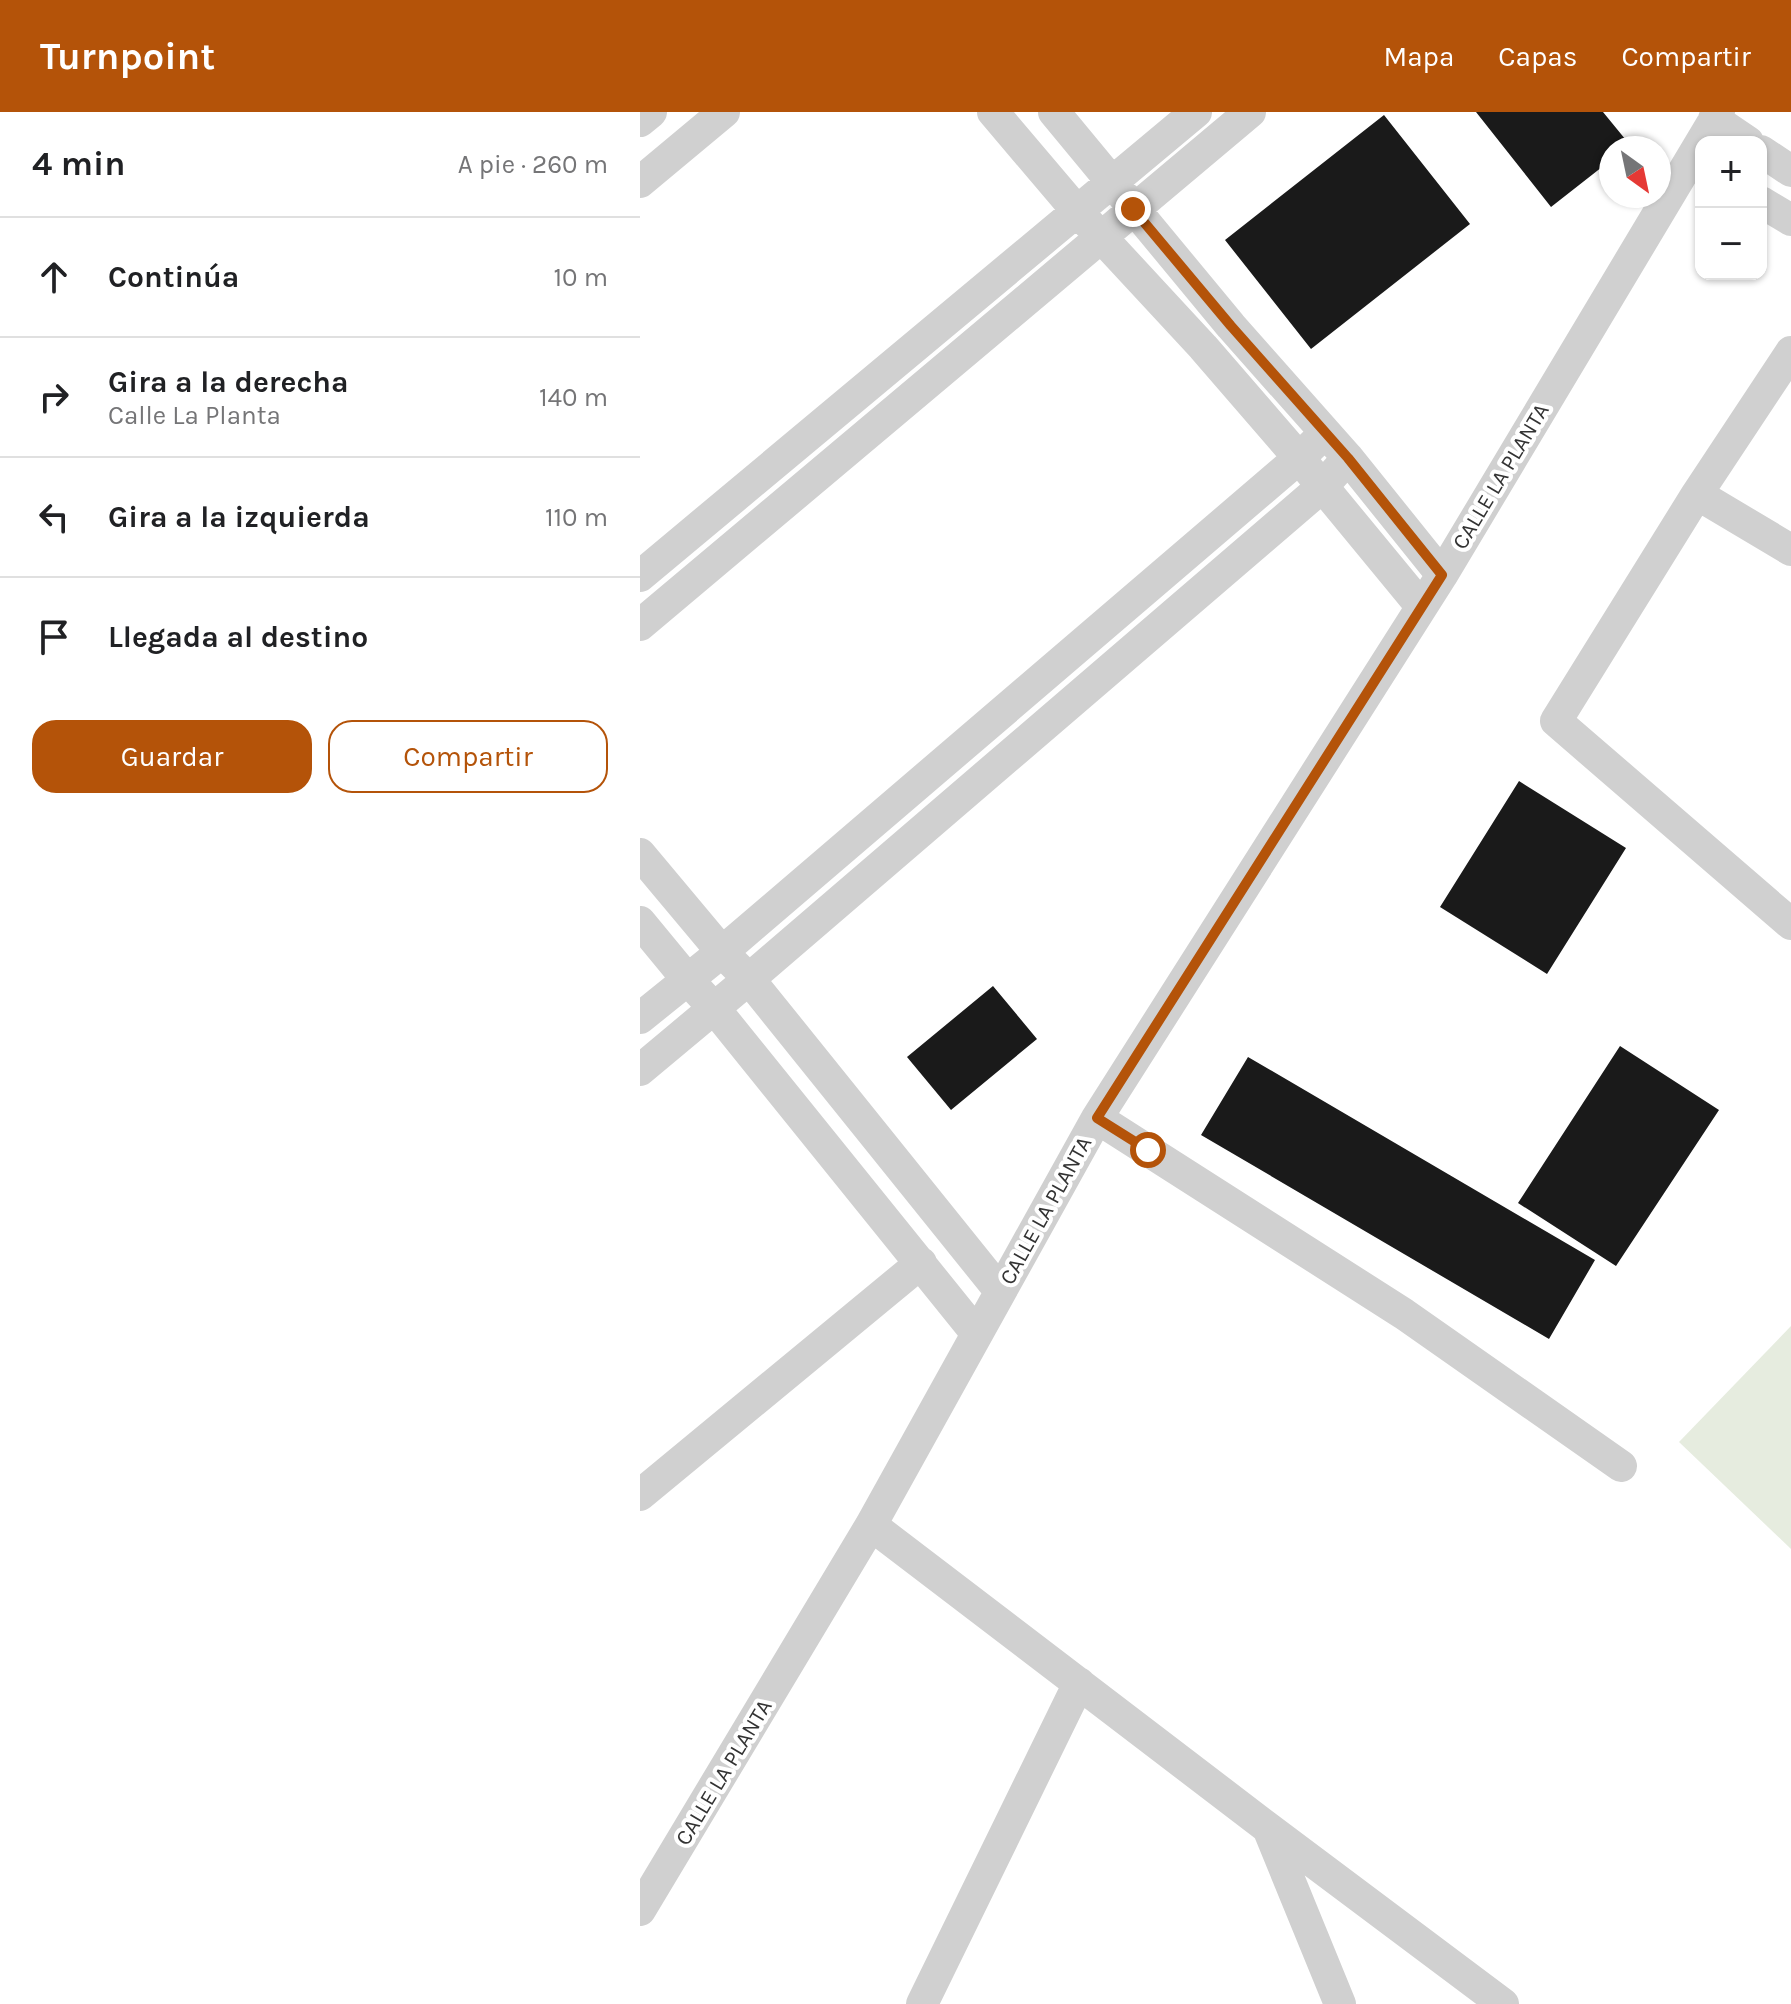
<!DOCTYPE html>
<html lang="es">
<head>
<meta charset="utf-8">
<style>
  body { margin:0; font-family:Karla,sans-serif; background:#f6f6f6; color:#202124 }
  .controls { position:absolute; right:24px; top:24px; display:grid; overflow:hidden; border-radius:16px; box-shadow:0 2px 6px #0004 }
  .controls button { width:72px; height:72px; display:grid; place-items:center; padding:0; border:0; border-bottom:2px solid #e0e0e0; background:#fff; color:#202124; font:40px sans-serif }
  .compass { position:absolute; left:959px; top:24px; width:72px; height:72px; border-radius:50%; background:#fff; box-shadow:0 2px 6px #0004; rotate:147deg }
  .stop { position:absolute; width:24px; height:24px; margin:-18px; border:6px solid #b45309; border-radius:50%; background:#fff }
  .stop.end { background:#b45309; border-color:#fff; box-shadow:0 2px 8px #0008 }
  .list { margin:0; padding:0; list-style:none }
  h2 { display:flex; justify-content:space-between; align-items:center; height:104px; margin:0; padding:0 32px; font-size:34px }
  h2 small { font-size:26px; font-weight:400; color:#757577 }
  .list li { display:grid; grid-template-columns:52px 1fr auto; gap:24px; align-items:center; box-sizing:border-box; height:120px; padding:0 32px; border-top:2px solid #e0e0e0 }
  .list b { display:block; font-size:30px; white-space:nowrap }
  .list p { margin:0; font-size:26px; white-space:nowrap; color:#757577 }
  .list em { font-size:26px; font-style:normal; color:#757577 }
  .actions { display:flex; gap:16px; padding:24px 32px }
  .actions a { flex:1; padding:18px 0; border:2px solid #b45309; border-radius:24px; text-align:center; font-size:28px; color:#b45309 }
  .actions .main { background:#b45309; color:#fff }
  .icon { flex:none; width:44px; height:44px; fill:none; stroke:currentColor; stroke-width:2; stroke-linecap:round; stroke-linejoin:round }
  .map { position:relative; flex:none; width:1151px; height:1892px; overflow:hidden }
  header { display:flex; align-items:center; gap:48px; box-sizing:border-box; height:112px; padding:0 40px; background:#b45309; color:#fff }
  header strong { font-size:38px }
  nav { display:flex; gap:44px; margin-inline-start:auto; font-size:28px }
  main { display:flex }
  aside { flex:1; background:#fff }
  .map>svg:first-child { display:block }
  .green { fill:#e6ecdf }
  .building { fill:#1a1a1a }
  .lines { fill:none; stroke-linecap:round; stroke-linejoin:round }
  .minor { stroke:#d0d0d0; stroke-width:32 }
  .route { stroke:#b45309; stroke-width:10 }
  .labels { text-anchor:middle; stroke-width:8; stroke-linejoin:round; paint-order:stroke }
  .street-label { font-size:22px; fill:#333; stroke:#fff }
</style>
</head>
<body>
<header>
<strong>Turnpoint</strong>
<nav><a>Mapa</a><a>Capas</a><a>Compartir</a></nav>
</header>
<main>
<aside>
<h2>4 min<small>A pie · 260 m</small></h2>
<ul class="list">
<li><svg class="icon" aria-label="ahead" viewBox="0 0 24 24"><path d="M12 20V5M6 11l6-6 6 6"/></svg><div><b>Continúa</b></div><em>10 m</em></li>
<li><svg class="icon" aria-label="right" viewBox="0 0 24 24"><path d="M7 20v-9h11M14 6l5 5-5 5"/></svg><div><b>Gira a la derecha</b><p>Calle La Planta</p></div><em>140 m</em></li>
<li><svg class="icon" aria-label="left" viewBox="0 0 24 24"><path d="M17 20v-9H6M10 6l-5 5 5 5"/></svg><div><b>Gira a la izquierda</b></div><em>110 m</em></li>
<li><svg class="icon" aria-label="arrive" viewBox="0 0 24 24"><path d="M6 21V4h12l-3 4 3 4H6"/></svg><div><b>Llegada al destino</b></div></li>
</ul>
<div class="actions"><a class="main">Guardar</a><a>Compartir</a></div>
</aside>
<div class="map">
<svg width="1151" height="1892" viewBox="0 0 1151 1892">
  <rect width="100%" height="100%" fill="#fff"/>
  <path class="green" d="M1151 1214V1437L1039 1330Z"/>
  <path class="building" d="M836 0H963L990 33 986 36H971V48L911 95Z
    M744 3 830 112 671 237 585 128Z
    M879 669 986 736 907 862 800 795Z
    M353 874 397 927 311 998 267 945Z
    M980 934 1079 998 976 1154 878 1091Z
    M608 945 955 1148 909 1227 561 1023Z"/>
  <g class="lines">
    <path class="minor" d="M353 0 437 99 563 235 659 346 781 494
      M414 0 591 214 708 346 802 463
      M1074 7 1108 30
      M0 9 11 0
      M1121 39 1151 59
      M0 70 84 0
      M1121 90 1151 108
      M1151 240 1057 382 916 609 1151 812
      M1057 382 1151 438
      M0 464 556 0
      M0 513 610 0
      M0 742 82 840 109 867 360 1179
      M0 810 47 867 74 896 337 1222
      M0 906 82 840 659 346 685 321
      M0 958 109 867 682 375 708 346
      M457 1006 764 1202 981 1354
      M0 1383 281 1151
      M231 1413 628 1716 863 1892
      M628 1716 700 1892
      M0 1798 231 1413 457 1006 802 463 1079 0
      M282 1892 439 1571"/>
  </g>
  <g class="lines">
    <path class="route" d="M493 97 591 214 708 346 802 463 457 1006 508 1038"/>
  </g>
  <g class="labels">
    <g class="street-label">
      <text transform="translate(860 364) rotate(-59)" y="8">CALLE LA PLANTA</text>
      <text transform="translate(405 1098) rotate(-61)" y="8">CALLE LA PLANTA</text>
      <text transform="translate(83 1660) rotate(-59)" y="8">CALLE LA PLANTA</text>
    </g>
  </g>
</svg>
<div class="controls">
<button>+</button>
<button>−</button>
</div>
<svg class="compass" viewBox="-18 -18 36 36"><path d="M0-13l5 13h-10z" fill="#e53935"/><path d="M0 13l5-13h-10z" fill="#757577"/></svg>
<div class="stop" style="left:508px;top:1038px"></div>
<div class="stop end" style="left:493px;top:97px"></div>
</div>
</main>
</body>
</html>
